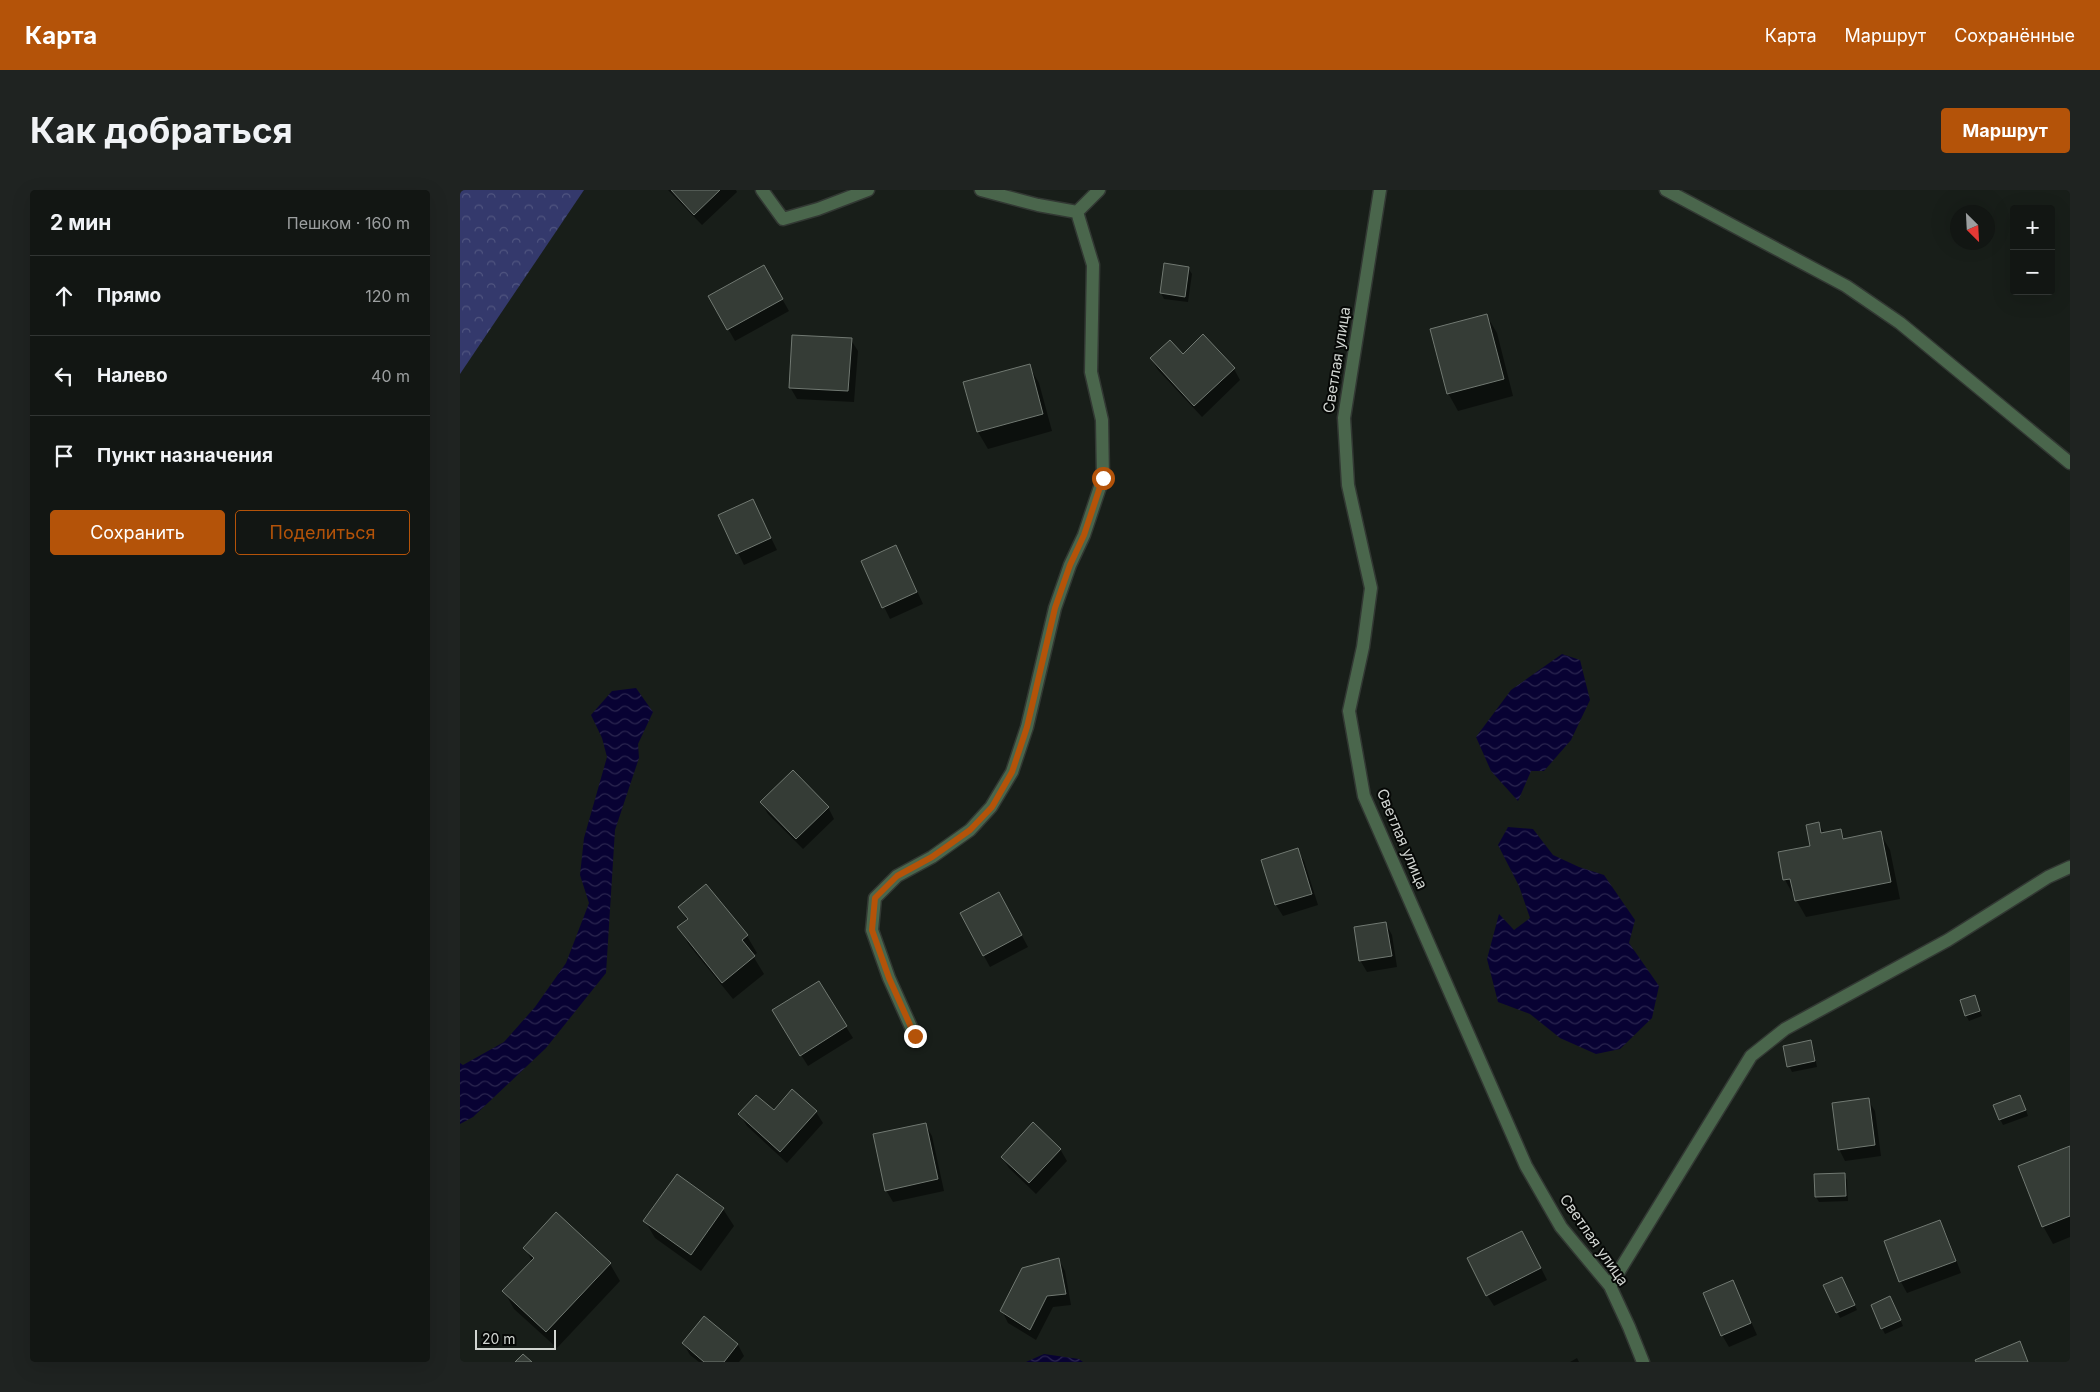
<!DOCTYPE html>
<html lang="ru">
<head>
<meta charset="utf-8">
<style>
  body { margin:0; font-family:Inter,sans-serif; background:#1f2321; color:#f1f3f6 }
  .controls { position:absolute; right:15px; top:15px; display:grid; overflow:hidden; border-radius:5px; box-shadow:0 5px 20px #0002 }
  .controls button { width:45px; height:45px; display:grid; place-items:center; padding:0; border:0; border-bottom:1px solid #313533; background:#121613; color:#f1f3f6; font:25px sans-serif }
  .compass { position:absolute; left:1490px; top:15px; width:45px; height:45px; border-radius:50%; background:#121613; box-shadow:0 5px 20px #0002; rotate:156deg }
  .scale { position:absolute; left:15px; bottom:12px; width:81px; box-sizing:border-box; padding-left:5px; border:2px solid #d1d5d1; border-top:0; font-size:14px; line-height:18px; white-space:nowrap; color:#d1d5d1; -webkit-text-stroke:4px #060806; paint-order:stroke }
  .stop { position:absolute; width:15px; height:15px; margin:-11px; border:4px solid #b45309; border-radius:50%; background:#fff }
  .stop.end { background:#b45309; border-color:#fff; box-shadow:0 1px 5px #0008 }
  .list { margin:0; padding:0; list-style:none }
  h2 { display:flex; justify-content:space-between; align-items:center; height:65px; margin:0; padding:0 20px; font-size:21px }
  h2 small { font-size:16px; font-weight:400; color:#9c9fa0 }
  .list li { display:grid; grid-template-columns:32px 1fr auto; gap:15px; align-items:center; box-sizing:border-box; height:80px; padding:0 20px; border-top:1px solid #313533 }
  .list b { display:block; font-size:19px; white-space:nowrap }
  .list em { font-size:16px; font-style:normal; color:#9c9fa0 }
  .actions { display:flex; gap:10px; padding:15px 20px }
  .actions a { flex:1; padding:11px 0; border:1px solid #b45309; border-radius:5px; text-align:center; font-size:18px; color:#b45309 }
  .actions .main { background:#b45309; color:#fff }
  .icon { flex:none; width:28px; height:28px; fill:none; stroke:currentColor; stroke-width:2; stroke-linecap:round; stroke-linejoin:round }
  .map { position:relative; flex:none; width:1610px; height:1172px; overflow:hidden; border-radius:5px }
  header { display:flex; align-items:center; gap:30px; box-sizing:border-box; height:70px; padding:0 25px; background:#b45309; color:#fff }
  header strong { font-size:24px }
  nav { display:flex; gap:28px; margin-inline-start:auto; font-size:18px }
  .intro { display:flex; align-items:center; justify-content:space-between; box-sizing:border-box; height:120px; padding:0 30px }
  h1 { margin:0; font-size:35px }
  .button { padding:12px 22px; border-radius:5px; background:#b45309; color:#fff; font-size:18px; font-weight:700 }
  main { display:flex; gap:30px; padding:0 30px }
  aside { flex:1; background:#121613; border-radius:5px; box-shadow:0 5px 20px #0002 }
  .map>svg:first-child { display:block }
  .forest { fill:url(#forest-crowns) }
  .water { fill:url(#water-waves) }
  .shadow { fill:#0007 }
  .building { fill:#353c36; stroke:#717972 }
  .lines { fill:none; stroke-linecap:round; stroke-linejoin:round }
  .minor-casing { stroke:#323833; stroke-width:15 }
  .minor { stroke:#4a664c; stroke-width:12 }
  .route { stroke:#b45309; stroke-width:6 }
  .labels { text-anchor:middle; stroke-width:4; stroke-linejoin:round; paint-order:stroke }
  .street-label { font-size:15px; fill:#d1d5d1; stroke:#060806 }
</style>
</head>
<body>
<header>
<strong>Карта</strong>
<nav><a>Карта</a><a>Маршрут</a><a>Сохранённые</a></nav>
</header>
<div class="intro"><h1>Как добраться</h1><a class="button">Маршрут</a></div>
<main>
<aside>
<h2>2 мин<small>Пешком · 160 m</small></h2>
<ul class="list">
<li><svg class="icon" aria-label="ahead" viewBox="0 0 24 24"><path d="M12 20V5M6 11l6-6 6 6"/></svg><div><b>Прямо</b></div><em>120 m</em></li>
<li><svg class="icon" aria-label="left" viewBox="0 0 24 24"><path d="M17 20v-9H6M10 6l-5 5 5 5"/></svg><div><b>Налево</b></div><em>40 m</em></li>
<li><svg class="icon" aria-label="arrive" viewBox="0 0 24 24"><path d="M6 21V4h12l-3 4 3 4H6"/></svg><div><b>Пункт назначения</b></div></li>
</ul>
<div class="actions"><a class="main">Сохранить</a><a>Поделиться</a></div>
</aside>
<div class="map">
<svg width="1610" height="1172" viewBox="0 0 1610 1172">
  <defs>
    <pattern id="forest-crowns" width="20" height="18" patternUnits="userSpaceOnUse" patternTransform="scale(1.25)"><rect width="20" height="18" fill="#34396c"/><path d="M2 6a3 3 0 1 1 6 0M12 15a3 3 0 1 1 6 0" fill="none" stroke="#505580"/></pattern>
    <pattern id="water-waves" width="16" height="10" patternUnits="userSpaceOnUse" patternTransform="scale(1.25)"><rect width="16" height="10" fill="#080233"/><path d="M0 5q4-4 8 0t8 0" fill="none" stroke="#2b2650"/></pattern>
  </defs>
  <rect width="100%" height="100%" fill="#181e19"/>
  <path class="forest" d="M0 0H124L0 184Z"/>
  <path class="water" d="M1102 464 1120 470 1130 510 1111 550 1084 581H1071L1058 611 1031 581 1016 547 1051 500Z
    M176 498 193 522 178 554 179 568 155 640 146 783 86 858 13 927 0 934V873L3 875 44 852 75 817 106 773 129 713 120 685 124 648 147 567 142 548 131 525 152 501Z
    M1048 637 1073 639 1093 665 1119 677 1144 685 1175 730 1169 753 1199 796 1192 828 1160 859 1136 864 1100 848 1070 824 1038 812 1027 769 1039 724 1054 740 1070 728 1059 696 1038 655Z
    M584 1164 619 1169 623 1172H566Z"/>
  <path class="shadow" d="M208 0H276L277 2 242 35Z
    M304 77 329 121 275 151 250 107Z
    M728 78 732 84 728 112 704 109 701 103Z
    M1027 126 1037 143 1053 206 998 221 988 203Z
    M391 150 398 161 394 212 337 209 330 197Z
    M723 165 774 179 780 190 742 227 698 180 691 169Z
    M569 176 579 193 592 241 528 259 518 242Z
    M293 311 317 360 284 375 260 326Z
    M442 368 463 414 430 429 402 372Z
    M301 612 368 617 374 629 343 659 308 624Z
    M1359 634 1364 643 1380 641 1386 650 1420 643 1430 660 1440 709 1346 727 1325 690 1351 657Z
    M837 660 844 671 858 715 823 726 816 715 803 671Z
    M545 715 568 757 530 777 501 724Z
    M220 717 287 746 297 763 293 766 304 784 273 809 229 755 219 737 227 731Z
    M926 734 932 745 937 777 907 782 900 770Z
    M358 792 393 848 348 876 320 832Z
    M1514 807 1522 826 1509 831 1506 825Z
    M1350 852 1353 857 1357 877 1332 882 1329 876Z
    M1408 910 1415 921 1421 966 1385 971 1379 959Z
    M1563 912 1568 926 1543 935 1540 929Z
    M314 921 356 922 363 933 327 973 287 936 280 925Z
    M465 934 472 946 484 1001 433 1012 426 1000Z
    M1610 957V1047L1593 1054 1583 1036Z
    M600 959 607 971 576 1004 549 978 542 967Z
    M1384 984 1387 990 1388 1011 1359 1012 1356 1007Z
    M217 986 263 1019 274 1036 241 1081 195 1048 185 1031Z
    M1479 1031 1486 1043 1501 1083 1447 1103 1441 1092 1426 1052Z
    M1069 1054 1087 1090 1034 1116 1027 1105Z
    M65 1058 150 1074 160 1091 97 1158 54 1119 44 1101 72 1071Z
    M599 1070 605 1081 611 1115 593 1117 576 1150 548 1133 542 1121Z
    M1273 1092 1297 1145 1269 1157 1262 1145Z
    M1384 1093 1397 1120 1380 1128 1364 1096Z
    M1433 1113 1443 1136 1425 1144 1422 1138Z
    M245 1127 278 1155 284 1166 279 1172H239L230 1165 223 1153Z
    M1117 1168 1119 1172H1110Z"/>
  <path class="building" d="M211 0H260L234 25Z
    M704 73 729 77 725 107 700 103Z
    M304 75 323 109 267 140 248 106Z
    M1027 124 1044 189 987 204 970 139Z
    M743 144 775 178 734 216 690 168 710 150 723 164Z
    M332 145 392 148 388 201 329 198Z
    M570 174 583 224 517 242 503 192Z
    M293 309 311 348 276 364 258 325Z
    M436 355 457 402 422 418 401 371Z
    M333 580 369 617 336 649 300 612Z
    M1359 632 1361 643 1381 639 1383 649 1421 641 1431 692 1335 711 1330 689 1323 690 1318 662 1350 656 1346 635Z
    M838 658 852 704 815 715 801 670Z
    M246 694 288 745 282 750 295 766 262 793 217 737 228 729 218 717Z
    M539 702 562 745 523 766 500 723Z
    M926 732 932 766 899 771 894 737Z
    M359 791 387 836 340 866 312 820Z
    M1515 805 1520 821 1505 826 1500 810Z
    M1351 850 1355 871 1327 877 1323 856Z
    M332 899 357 921 320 962 278 924 296 905 314 920Z
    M1560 905 1566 920 1539 930 1533 915Z
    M1409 908 1415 955 1378 960 1372 913Z
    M573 932 601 959 569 993 541 967Z
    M466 933 478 989 425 1001 413 944Z
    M1610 956V1026L1582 1037 1558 976Z
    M1385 983 1386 1006 1355 1007 1354 984Z
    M217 984 264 1018 231 1065 183 1031Z
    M96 1022 151 1073 86 1142 42 1101 74 1068 63 1058Z
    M1480 1030 1496 1071 1439 1092 1424 1051Z
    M1062 1041 1081 1078 1026 1106 1007 1068Z
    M599 1068 606 1104 587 1106 570 1140 540 1121 562 1078Z
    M1382 1087 1395 1115 1376 1123 1363 1095Z
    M1273 1090 1291 1133 1261 1146 1243 1103Z
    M1430 1106 1441 1130 1421 1139 1411 1115Z
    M244 1126 278 1154 264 1172H244L222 1153Z
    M1560 1151 1568 1172H1516L1515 1170Z
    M63 1164 72 1172H55Z"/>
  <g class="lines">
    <defs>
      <path id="minor" d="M302 0 323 29 358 19 408 0
        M521 0 578 15 617 22
        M920 0 884 228 888 295 911 398 903 457 889 521 904 606 1066 976 1101 1037 1150 1096 1169 1137 1183 1172
        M1206 0 1386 96 1440 133 1610 273
        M617 22 639 0
        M455 846 429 788 412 740 415 708 437 686 472 667 510 640 531 617 552 582 567 537 595 418 610 375 624 345 643 288 642 230 631 182 633 75 617 22
        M1150 1096 1291 866 1325 839 1488 750 1588 687 1610 677"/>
    </defs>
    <use href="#minor" class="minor-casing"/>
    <use href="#minor" class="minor"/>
  </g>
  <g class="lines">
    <path class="route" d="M455 846 429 788 412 740 415 708 437 686 472 667 510 640 532 617 552 582 567 537 595 418 610 375 624 345 643 288"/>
  </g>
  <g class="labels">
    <g class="street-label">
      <text transform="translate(877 170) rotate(-81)" y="5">Светлая улица</text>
      <text transform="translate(942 649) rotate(67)" y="5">Светлая улица</text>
      <text transform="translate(1134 1050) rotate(55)" y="5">Светлая улица</text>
    </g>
  </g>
</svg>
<div class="controls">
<button>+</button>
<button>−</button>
</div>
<svg class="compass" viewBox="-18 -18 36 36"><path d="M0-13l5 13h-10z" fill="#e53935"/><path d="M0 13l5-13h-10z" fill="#9c9fa0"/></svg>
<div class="scale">20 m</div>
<div class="stop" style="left:643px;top:288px"></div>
<div class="stop end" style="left:455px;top:846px"></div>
</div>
</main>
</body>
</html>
